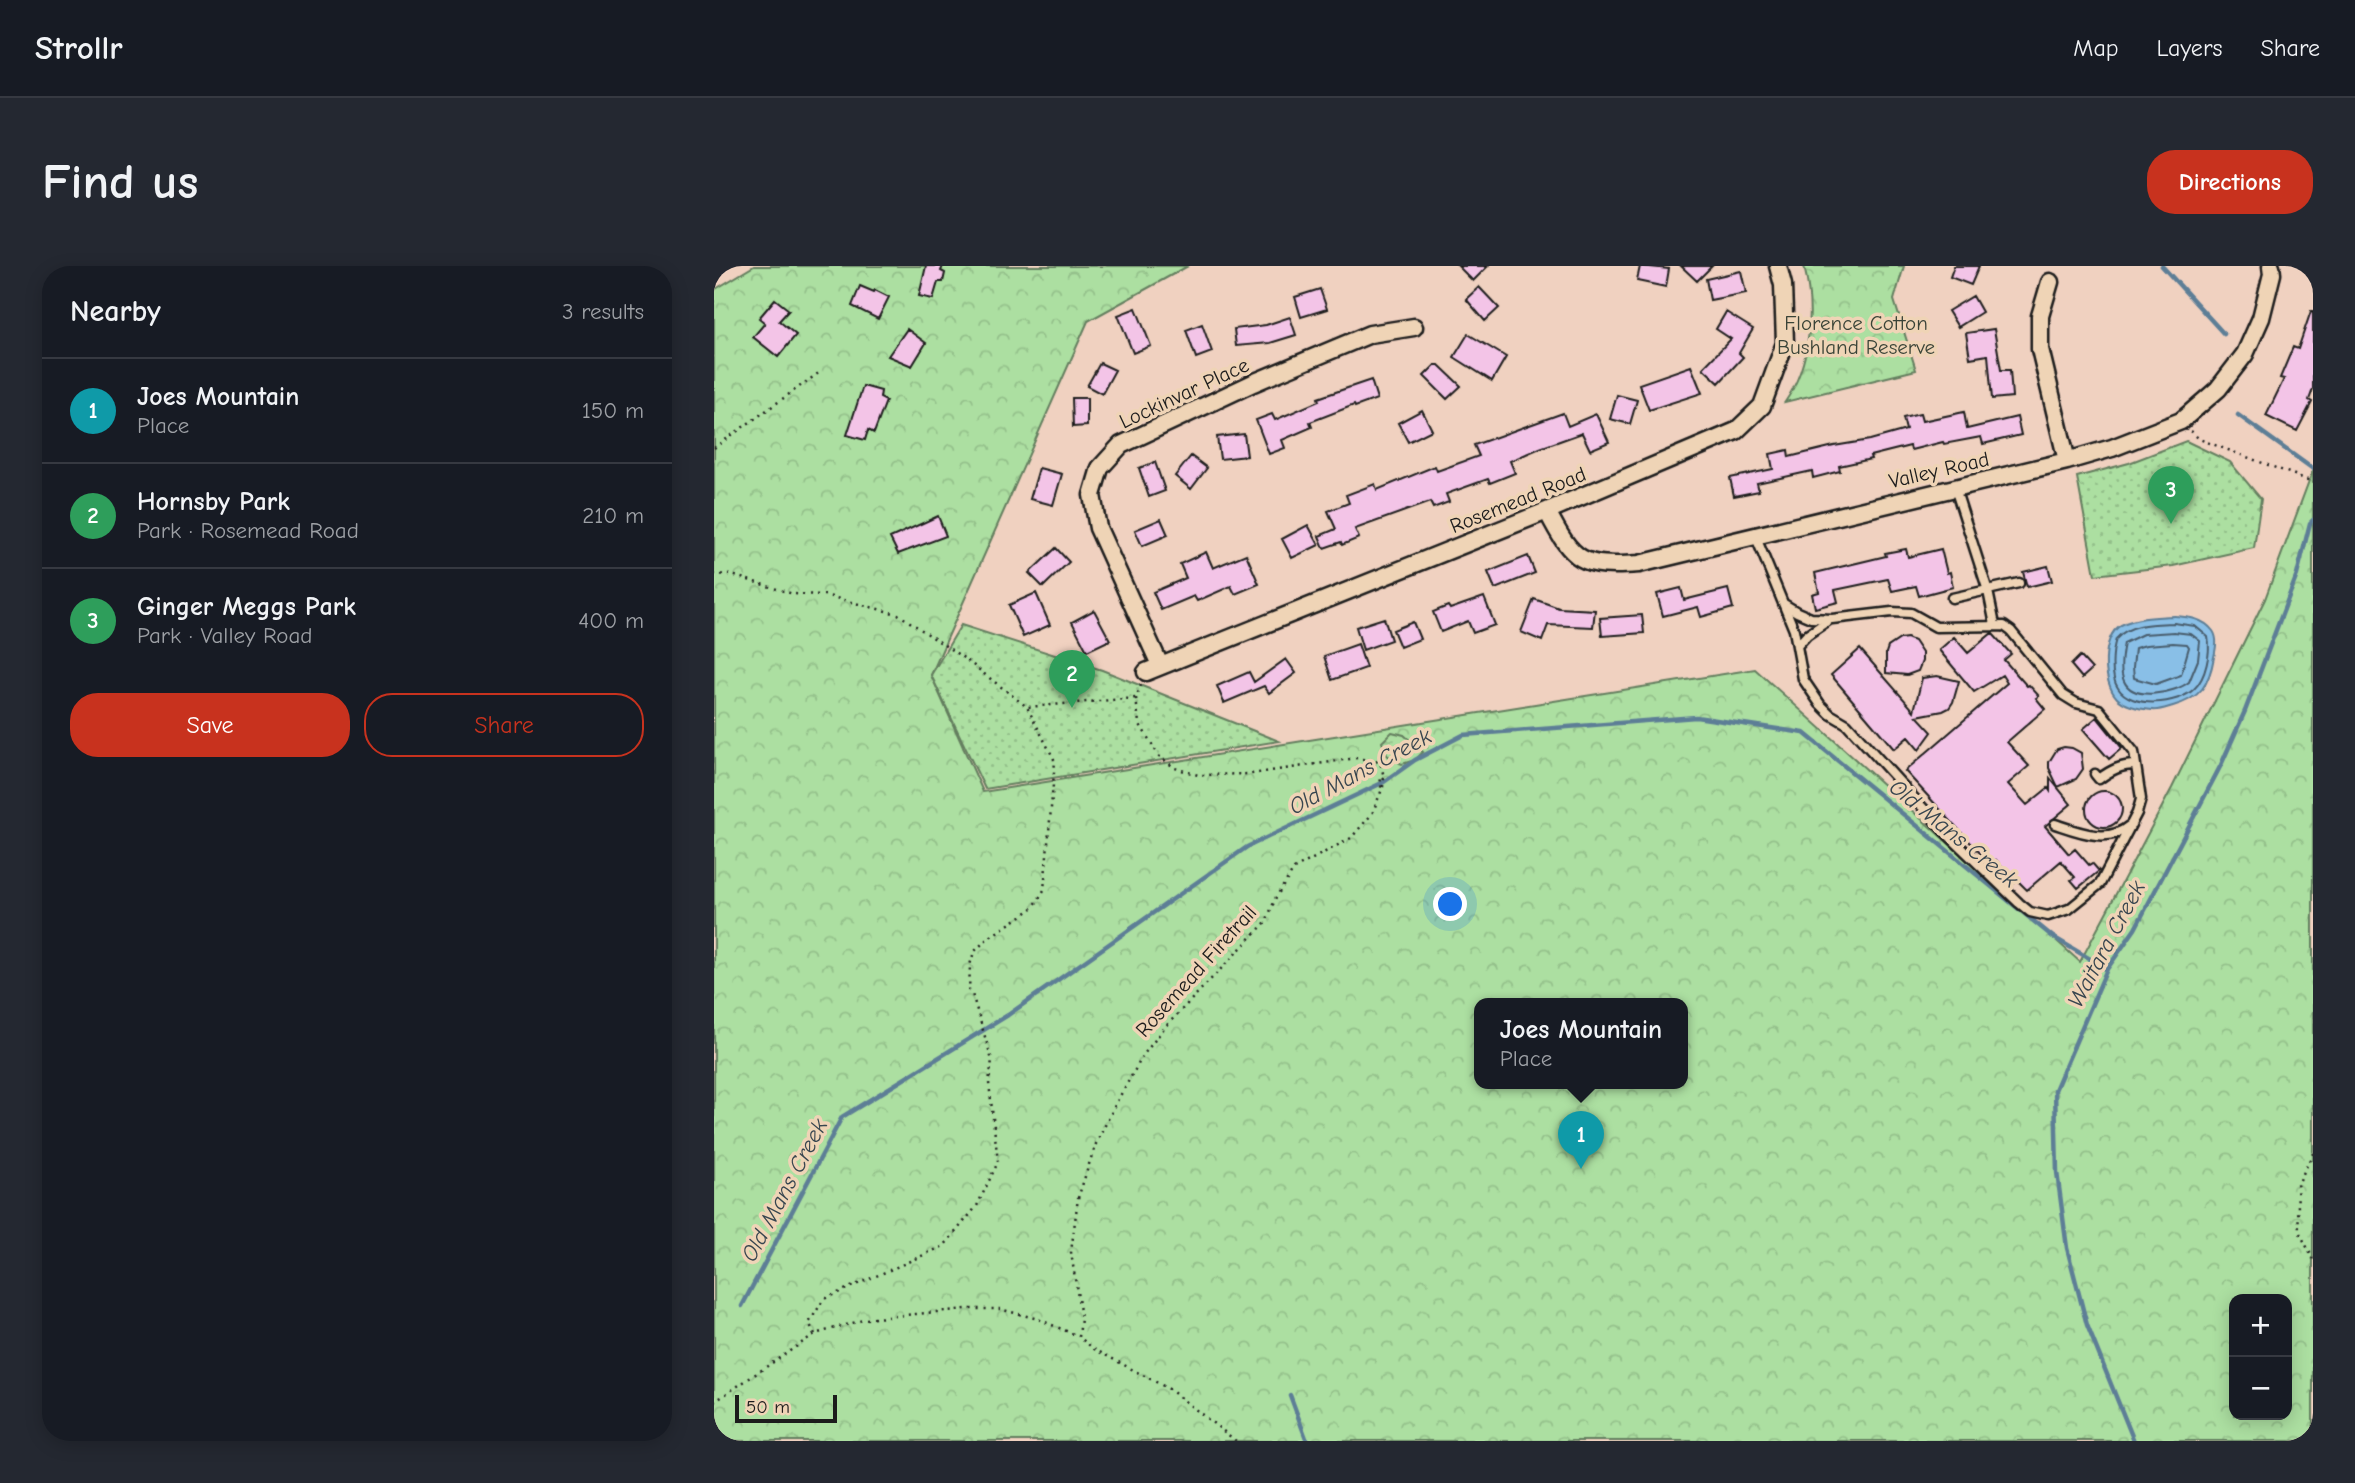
<!DOCTYPE html>
<html lang="en">
<head>
<meta charset="utf-8">
<style>
  body { margin:0; font-family:"Comic Neue",sans-serif; background:#242831; color:#f1f3f6 }
  .controls { position:absolute; right:21px; bottom:21px; display:grid; overflow:hidden; border-radius:14px; box-shadow:0 4px 18px #0003 }
  .controls button { width:63px; height:63px; display:grid; place-items:center; padding:0; border:0; border-bottom:2px solid #363941; background:#171b24; color:#f1f3f6; font:35px sans-serif }
  .scale { position:absolute; left:21px; bottom:18px; width:102px; box-sizing:border-box; padding-left:7px; border:4px solid #1c1c1c; border-top:0; font-size:19px; line-height:24px; white-space:nowrap; color:#1c1c1c; -webkit-text-stroke:5px #efd4b6; paint-order:stroke }
  .you { position:absolute; left:737px; top:639px; width:24px; height:24px; margin:-18px; border:5px solid #fff; border-radius:50%; background:#1a73e8; box-shadow:0 0 0 10px #1a73e833 }
  .badge { display:grid; place-items:center; width:46px; height:46px; border-radius:50%; background:#c8321e; color:#fff; font-size:23px; font-weight:700 }
  .pin { position:absolute; translate:-50% -58px; filter:drop-shadow(0 2px 4px #0008) }
  .pin::after { content:''; position:absolute; top:37px; width:24px; height:21px; background:inherit; clip-path:polygon(0 0,100% 0,50% 100%) }
  .popup { position:absolute; left:760px; top:732px; width:214px; height:91px; box-sizing:border-box; display:grid; place-content:center; border-radius:14px; background:#171b24; filter:drop-shadow(0 2px 5px #0005); font-size:23px; white-space:nowrap; color:#9ea1a6 }
  .popup b { font-size:26px; color:#f1f3f6 }
  .popup::after { content:''; position:absolute; left:50%; top:100%; margin-left:-14px; border:14px solid transparent; border-top-color:#171b24 }
  .list { margin:0; padding:0; list-style:none }
  h2 { display:flex; justify-content:space-between; align-items:center; height:91px; margin:0; padding:0 28px; font-size:30px }
  h2 small { font-size:23px; font-weight:400; color:#9ea1a6 }
  .list li { display:grid; grid-template-columns:46px 1fr auto; gap:21px; align-items:center; box-sizing:border-box; height:105px; padding:0 28px; border-top:2px solid #363941 }
  .list b { display:block; font-size:26px; white-space:nowrap }
  .list p { margin:0; font-size:23px; white-space:nowrap; color:#9ea1a6 }
  .list em { font-size:23px; font-style:normal; color:#9ea1a6 }
  .actions { display:flex; gap:14px; padding:21px 28px }
  .actions a { flex:1; padding:16px 0; border:2px solid #c8321e; border-radius:28px; text-align:center; font-size:24px; color:#c8321e }
  .actions .main { background:#c8321e; color:#fff }
  .map { position:relative; flex:none; width:1599px; height:1175px; overflow:hidden; border-radius:28px }
  header { display:flex; align-items:center; gap:42px; box-sizing:border-box; height:98px; padding:0 35px; background:#171b24; border-bottom:2px solid #363941 }
  header strong { font-size:33px }
  nav { display:flex; gap:38px; margin-inline-start:auto; font-size:24px }
  .intro { display:flex; align-items:center; justify-content:space-between; box-sizing:border-box; height:168px; padding:0 42px }
  h1 { margin:0; font-size:49px }
  .button { padding:18px 32px; border-radius:28px; background:#c8321e; color:#fff; font-size:24px; font-weight:700 }
  main { display:flex; gap:42px; padding:0 42px }
  aside { flex:1; background:#171b24; border-radius:28px; box-shadow:0 4px 18px #0003 }
  .map>svg:first-child { display:block }
  .forest { fill:url(#forest-crowns); stroke:#647e5e; stroke-width:2; fill-rule:evenodd }
  .wetland { fill:url(#wetland-marsh); stroke:#647e5e; stroke-width:2 }
  .park { fill:url(#park-dots); stroke:#647e5e; stroke-width:2 }
  .water { fill:#89bfe7; stroke:#5d7e96; stroke-width:2 }
  .lines { fill:none; stroke-linecap:round; stroke-linejoin:round }
  .shore { stroke:#485d6d; stroke-width:2 }
  .stream { stroke:#5d7e96; stroke-width:4.5 }
  .building { fill:#f3c4e7; stroke:#1c1c1c; stroke-width:2 }
  .service-casing { stroke:#1c1c1c; stroke-width:13 }
  .minor-casing { stroke:#1c1c1c; stroke-width:21 }
  .path { stroke:#1c1c1c; stroke-width:2.5; stroke-dasharray:2 5; stroke-linecap:butt }
  .service { stroke:#efd4b6; stroke-width:8 }
  .minor { stroke:#efd4b6; stroke-width:16 }
  .labels { text-anchor:middle; stroke-width:7; stroke-linejoin:round; paint-order:stroke }
  .park-label { font-size:21px; fill:#394337; stroke:#efd4b6 }
  .street-label { font-size:21px; fill:#1c1c1c; stroke:#efd4b6 }
  .water-label { font-size:23px; font-style:italic; fill:#37454f; stroke:#efd4b6 }
</style>
</head>
<body>
<header>
<strong>Strollr</strong>
<nav><a>Map</a><a>Layers</a><a>Share</a></nav>
</header>
<div class="intro"><h1>Find us</h1><a class="button">Directions</a></div>
<main>
<aside>
<h2>Nearby<small>3 results</small></h2>
<ul class="list">
<li><span class="badge" style="background:#0f9aa8">1</span><div><b>Joes Mountain</b><p>Place</p></div><em>150 m</em></li>
<li><span class="badge" style="background:#2e9e5b">2</span><div><b>Hornsby Park</b><p>Park · Rosemead Road</p></div><em>210 m</em></li>
<li><span class="badge" style="background:#2e9e5b">3</span><div><b>Ginger Meggs Park</b><p>Park · Valley Road</p></div><em>400 m</em></li>
</ul>
<div class="actions"><a class="main">Save</a><a>Share</a></div>
</aside>
<div class="map">
<svg width="1599" height="1175" viewBox="0 0 1599 1175">
  <defs>
    <pattern id="forest-crowns" width="20" height="18" patternUnits="userSpaceOnUse" patternTransform="scale(1.75)"><rect width="20" height="18" fill="#acdfa1"/><path d="M2 6a3 3 0 1 1 6 0M12 15a3 3 0 1 1 6 0" fill="none" stroke="#93bf8a"/></pattern>
    <pattern id="wetland-marsh" width="20" height="14" patternUnits="userSpaceOnUse" patternTransform="scale(1.75)"><rect width="20" height="14" fill="#acdfa1"/><path d="M1 5h8M5 5V1M11 12h8M15 12V8" fill="none" stroke="#93bf8a"/></pattern>
    <pattern id="park-dots" width="8" height="8" patternUnits="userSpaceOnUse" patternTransform="scale(1.75)"><rect width="8" height="8" fill="#acdfa1"/><path d="M2 2h.1M6 6h.1" fill="none" stroke="#93bf8a" stroke-width="1.8" stroke-linecap="round"/></pattern>
  </defs>
  <rect width="100%" height="100%" fill="#f0d1c0"/>
  <filter id="ink" filterUnits="userSpaceOnUse"><feTurbulence type="fractalNoise" baseFrequency=".0143" numOctaves="2"/><feDisplacementMap in="SourceGraphic" scale="14" xChannelSelector="R" yChannelSelector="G"/><feConvolveMatrix kernelMatrix="1 2 1 2 8 2 1 2 1" color-interpolation-filters="sRGB"/></filter>
  <g filter="url(#ink)">
    <path class="forest" d="M40 0H474L374 55 217 409 269 526 1041 403 1366 696 1458 522 1551 333 1599 204V1175H0V24ZM766 737H968V817H766ZM1520 1033H1573V1149H1520Z
      M1090 0H1190L1180 34 1202 104 1071 136C1097 98 1101 44 1090 0Z"/>
    <path class="wetland" d="M678 466 690 469 709 486 701 494 688 498 673 489 668 476Z"/>
    <path class="park" d="M1472 175 1516 196 1547 233 1540 282 1459 300 1381 309 1363 211 1415 197Z
      M247 359 388 404 565 475 271 523 217 409Z"/>
    <path class="water" d="M1460 350C1474 351 1489 352 1499 365 1504 372 1502 382 1500 391 1495 419 1487 432 1459 440 1452 442 1445 445 1438 444 1427 443 1411 440 1403 432 1388 417 1387 370 1407 359 1423 351 1442 351 1460 350Z"/>
    <g class="lines">
      <path class="shore" d="M1460 357 1481 360 1494 371C1497 386 1492 412 1480 423 1464 439 1417 443 1404 422 1396 410 1398 386 1402 373 1416 357 1440 358 1460 357Z
        M1460 366 1477 368 1486 375 1484 394 1475 416C1461 427 1419 436 1410 415 1405 405 1408 387 1410 377L1429 368Z
        M1459 377 1473 378 1475 381 1467 409 1442 418 1420 412 1419 401 1421 382 1432 379Z"/>
      <path class="stream" d="M1448 0 1510 68
        M1524 149 1599 203
        M28 1040 128 851 294 749 533 581 670 516 701 494 749 469 982 451 1090 467 1339 671 1393 703
        M576 1129 593 1175
        M1420 1175 1373 1059 1353 982 1343 906 1341 824 1393 703 1421 663 1507 499 1531 445 1583 309 1596 257 1599 254"/>
    </g>
    <path class="building" d="M212 0H229L227 5 231 7 229 16H224L219 33 205 30Z
      M744 0H774L759 15Z
      M926 0 955 3 952 21 923 15Z
      M967 0H998L983 15Z
      M1240 0H1265L1257 19 1236 11Z
      M1027 5 1032 27 996 34 992 13Z
      M146 20 160 26 161 24 175 31 164 53 138 40Z
      M765 21 785 42 771 55 752 33Z
      M606 23 613 43 587 51 581 31Z
      M1259 30 1268 46 1244 61 1234 45Z
      M61 33 75 44 65 55 82 69 64 91 39 71 51 57 45 52Z
      M422 42 437 80 419 87 404 49Z
      M1597 45H1599V123L1595 134 1598 136 1583 165 1552 150 1570 113 1566 112 1579 81 1584 83Z
      M1012 46 1039 63 1025 87 1029 91 1005 117 989 102 1017 73 1002 63Z
      M576 51 582 69 556 77 522 80 520 63 552 59Z
      M488 58 498 86 482 92 472 64Z
      M193 63 212 77 198 100 174 90Z
      M1280 63 1287 104H1296L1298 131 1278 133 1274 89 1256 92 1252 67Z
      M754 68 792 91 778 115 740 91Z
      M386 97 401 104 388 128 373 120Z
      M721 99H725L747 120 733 133 710 110Z
      M977 100 988 127 935 144 925 118Z
      M657 114 663 133 641 141 640 139 596 156 598 161 568 174 571 182 555 188 542 154 558 148 561 154 605 135 604 132Z
      M149 120 167 125 166 132 172 135 160 167 154 164 151 174 133 169Z
      M903 129 923 134 916 158 896 153Z
      M358 132H373V160L359 161Z
      M708 144 718 164 694 176 684 157Z
      M1250 146 1253 163 1303 151 1307 169 1269 178 1267 171 1230 178 1229 176 1197 184 1196 180 1156 190 1157 193 1125 200 1126 205 1099 212 1098 205 1043 217 1045 225 1020 230 1016 212 1059 203 1056 188 1074 184 1075 191 1120 180 1156 174 1192 164 1189 152 1206 148 1208 155Z
      M849 147 854 160 882 148 895 176 876 184 868 167 826 182 796 195 801 207 776 217 774 213 732 228 735 236 719 242 716 236 641 263 645 272 628 279 627 276 610 282 605 270 622 263 614 245 635 237 632 229 661 218 663 224 721 200 723 205 765 190 760 179Z
      M530 168 533 190 506 193 503 171Z
      M477 190 493 202 477 223 461 210Z
      M441 196 451 225 435 231 425 202Z
      M325 202 348 208 339 239 316 233Z
      M224 250 232 270 184 288 176 272Z
      M447 253 454 269 428 280 421 264Z
      M594 259 605 279 578 292 568 273Z
      M342 282 355 296 329 321 315 307Z
      M1192 283 1194 291 1227 283 1233 307 1236 306 1239 321 1205 330 1202 320 1178 325 1174 313 1121 324 1124 336 1101 342 1098 328 1105 326 1101 307 1172 290 1171 287Z
      M492 286 499 302 532 288 545 318 521 328 517 320 483 335 480 330 447 344 439 326 472 312 466 298Z
      M814 290 821 307 781 323 774 306Z
      M1334 300 1338 315 1313 321 1309 306Z
      M967 322 970 334 1014 323 1019 342 987 351 984 341 949 350 943 328Z
      M322 327 336 359 309 371 295 339Z
      M770 331 781 359 759 367 754 355 727 366 719 346 734 340 736 343Z
      M820 333 845 342 881 344 879 361 834 359 828 375 807 366Z
      M380 344 396 374 373 385 358 356Z
      M928 349 930 367 888 370 886 352Z
      M670 352 677 374 649 384 642 361Z
      M699 356 706 373 686 381 679 364Z
      M1278 367 1297 388 1290 394 1313 420 1315 419 1325 430 1322 432 1331 443 1293 476 1315 500 1294 518 1313 539 1334 522 1336 525V512L1357 538 1331 560 1355 588 1361 583 1375 599 1378 597 1385 605 1364 622 1357 614 1361 611 1347 595 1313 624 1303 614 1300 617 1282 594 1277 599 1191 505 1293 417 1288 409 1260 426 1225 384 1240 371 1254 387Z
      M1193 372 1200 375 1208 387V395L1204 405 1193 409 1172 407V387L1174 381 1186 373Z
      M644 378 652 402 618 414 610 390Z
      M1146 383 1200 445 1208 412 1223 410 1245 415 1239 436 1235 442 1229 445 1203 450 1218 466 1205 484 1194 471 1180 483 1117 409Z
      M1366 390 1378 403 1368 412 1357 399Z
      M572 393 582 407 555 427 550 420 510 437 503 420 535 406 540 416Z
      M1383 451 1408 482 1395 493 1369 463Z
      M1350 481 1358 482 1367 487 1369 503 1362 513 1344 521 1335 502V496L1343 483Z
      M1372 543a18 18 0 1 1 36 0a18 18 0 1 1-36 0Z"/>
    <g class="lines">
      <defs>
        <path id="service" d="M1241 222 1274 325 1281 359
          M1041 269 1080 364 1089 413 1106 438 1116 448 1133 458 1229 564 1305 637 1316 646 1334 650 1355 643 1386 618 1423 547 1427 533 1420 486 1385 443 1362 437 1349 429 1297 365 1290 360 1222 361 1197 347 1178 346 1118 353 1097 352 1083 346 1070 338
          M1238 332 1305 317
          M1083 380 1093 369 1115 354
          M1381 508 1385 513C1397 504 1407 499 1422 499
          M1341 558C1365 566 1394 578 1415 560"/>
        <path id="minor" d="M1336 16 1326 50V83L1353 195
          M833 245C859 296 868 302 925 298L1353 195 1398 182 1467 155 1504 123 1531 88 1547 52 1558 8 1557 0
          M446 399 384 262 378 229 386 202 407 179 539 117 656 68 700 61
          M432 406 833 245 1022 165 1048 140 1071 77 1069 19 1064 0"/>
      </defs>
      <use href="#service" class="service-casing"/>
      <use href="#minor" class="minor-casing"/>
      <path class="path" d="M1477 165 1485 173 1599 216
        M0 182 106 106
        M0 308 18 309 79 328 110 329 184 348 251 393 313 441 422 432
        M427 419 422 432 425 457 445 490 461 502 484 509 537 508 643 492 666 496 670 511 669 521 658 548 637 572 580 603 562 631 552 656 451 761 430 788 402 837 381 880 364 932 357 986 367 1052 365 1071 380 1083 455 1123 522 1175
        M668 521 666 520 667 511H670
        M1599 887 1583 920 1585 965 1599 993
        M101 1068 95 1057 110 1033 230 980 263 940 284 896 275 817 278 794 258 728 255 725 256 699 260 686 273 673 320 641 330 624 341 495 313 441
        M0 1136 101 1068 152 1053 252 1043H286L324 1053 364 1070"/>
      <use href="#service" class="service"/>
      <use href="#minor" class="minor"/>
    </g>
  </g>
  <g class="labels">
    <g class="park-label">
      <text x="1142" y="64">Florence Cotton<tspan x="1142" dy="24">Bushland Reserve</tspan></text>
    </g>
    <g class="street-label">
      <text transform="translate(470 127) rotate(-25)" y="7">Lockinvar Place</text>
      <text transform="translate(1225 204) rotate(-13)" y="7">Valley Road</text>
      <text transform="translate(804 234) rotate(-22)" y="7">Rosemead Road</text>
      <text transform="translate(482 705) rotate(-48)" y="7">Rosemead Firetrail</text>
    </g>
    <g class="water-label">
      <text transform="translate(646 505) rotate(-28)" y="8">Old Mans Creek</text>
      <text transform="translate(1240 567) rotate(39)" y="8">Old Mans Creek</text>
      <text transform="translate(1392 678) rotate(-62)" y="8">Waitara Creek</text>
      <text transform="translate(70 924) rotate(-62)" y="8">Old Mans Creek</text>
    </g>
  </g>
</svg>
<div class="controls">
<button>+</button>
<button>−</button>
</div>
<div class="scale">50 m</div>
<div class="you"></div>
<div class="pin badge" style="left:867px;top:903px;background:#0f9aa8">1</div>
<div class="popup"><b>Joes Mountain</b>Place</div>
<div class="pin badge" style="left:358px;top:442px;background:#2e9e5b">2</div>
<div class="pin badge" style="left:1457px;top:258px;background:#2e9e5b">3</div>
</div>
</main>
</body>
</html>
